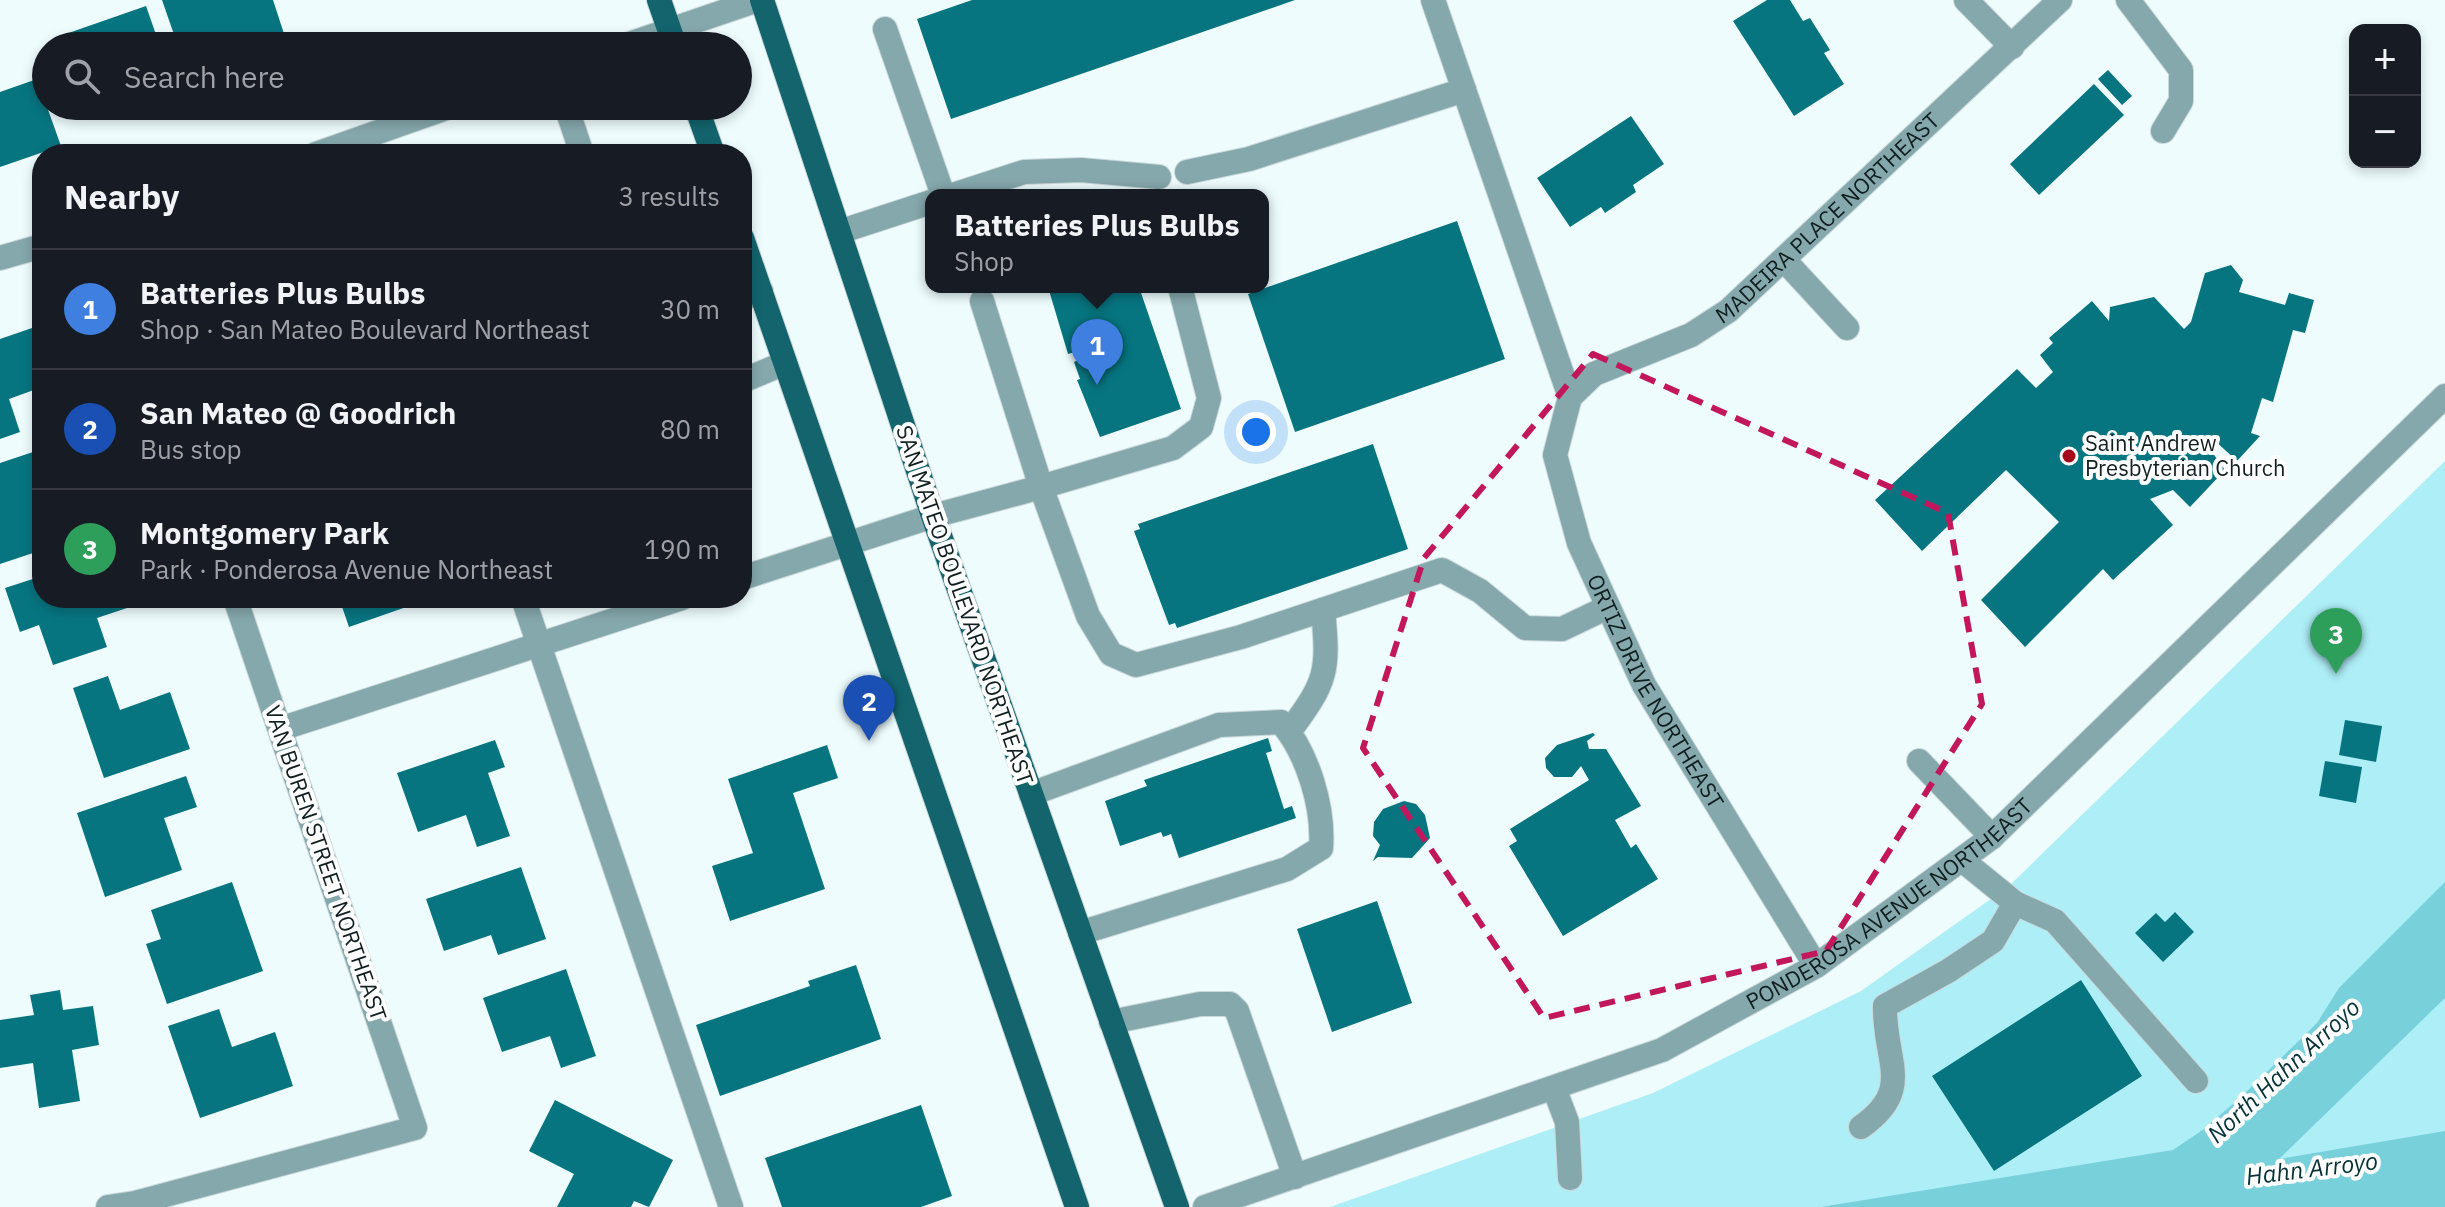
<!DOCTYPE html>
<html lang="en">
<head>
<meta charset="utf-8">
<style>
  body { margin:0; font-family:"IBM Plex Sans",sans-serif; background:#242831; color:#f1f3f6 }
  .controls { position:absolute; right:24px; top:24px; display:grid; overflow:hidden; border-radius:16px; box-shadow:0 4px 12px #0003 }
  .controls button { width:72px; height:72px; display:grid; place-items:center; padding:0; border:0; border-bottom:2px solid #363941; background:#171b24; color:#f1f3f6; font:40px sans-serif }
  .you { position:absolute; left:1256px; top:432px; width:28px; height:28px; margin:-20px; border:6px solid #fff; border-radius:50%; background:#1a73e8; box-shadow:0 0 0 12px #1a73e833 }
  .badge { display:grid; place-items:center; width:52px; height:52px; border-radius:50%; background:#b45309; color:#fff; font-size:26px; font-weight:700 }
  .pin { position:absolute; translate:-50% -66px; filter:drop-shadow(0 2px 4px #0008) }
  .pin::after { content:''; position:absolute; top:42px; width:28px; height:24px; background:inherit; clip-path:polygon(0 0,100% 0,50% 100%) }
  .popup { position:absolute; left:925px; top:189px; width:344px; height:104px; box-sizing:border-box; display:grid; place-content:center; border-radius:16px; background:#171b24; filter:drop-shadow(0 2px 6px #0005); font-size:26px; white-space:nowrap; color:#9ea1a6 }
  .popup b { font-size:30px; color:#f1f3f6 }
  .popup::after { content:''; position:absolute; left:50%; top:100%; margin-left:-16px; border:16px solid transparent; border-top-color:#171b24 }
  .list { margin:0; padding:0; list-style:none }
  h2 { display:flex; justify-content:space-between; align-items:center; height:104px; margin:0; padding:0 32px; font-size:34px }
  h2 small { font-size:26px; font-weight:400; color:#9ea1a6 }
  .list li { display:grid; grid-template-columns:52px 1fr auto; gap:24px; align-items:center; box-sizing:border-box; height:120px; padding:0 32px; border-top:2px solid #363941 }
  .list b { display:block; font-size:30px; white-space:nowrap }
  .list p { margin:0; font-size:26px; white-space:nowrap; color:#9ea1a6 }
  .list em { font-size:26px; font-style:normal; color:#9ea1a6 }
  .icon { flex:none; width:44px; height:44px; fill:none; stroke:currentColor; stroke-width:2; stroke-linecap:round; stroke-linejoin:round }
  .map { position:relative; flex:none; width:2445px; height:1207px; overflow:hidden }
  .search { position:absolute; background:#171b24; box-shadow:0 4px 12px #0003; left:32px; top:32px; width:720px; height:88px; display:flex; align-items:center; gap:20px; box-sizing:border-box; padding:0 28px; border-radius:44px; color:#9ea1a6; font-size:30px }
  .panel { position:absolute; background:#171b24; box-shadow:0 4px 12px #0003; left:32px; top:144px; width:720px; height:464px; border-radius:32px }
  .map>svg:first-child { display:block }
  .green { fill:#aeeef7 }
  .water { fill:#78d0db }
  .building { fill:#077580 }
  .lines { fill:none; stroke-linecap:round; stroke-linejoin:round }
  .minor-casing { stroke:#cad8da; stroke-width:26 }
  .major-casing { stroke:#cad8da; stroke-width:26 }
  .minor { stroke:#85a8ac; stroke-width:24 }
  .major { stroke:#13646d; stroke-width:24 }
  .marked { fill:none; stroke:#c2185b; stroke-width:6; stroke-dasharray:16 10; stroke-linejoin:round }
  .poi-dot { fill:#a40a17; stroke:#fff; stroke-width:3 }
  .labels { text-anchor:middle; stroke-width:8; stroke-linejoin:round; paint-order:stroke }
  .street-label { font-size:22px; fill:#101e1f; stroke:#fff }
  .poi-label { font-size:22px; fill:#101e1f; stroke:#fff; text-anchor:start }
  .water-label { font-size:24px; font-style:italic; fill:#043136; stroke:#fff }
</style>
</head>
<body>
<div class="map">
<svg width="2445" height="1207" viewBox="0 0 2445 1207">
  <rect width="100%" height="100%" fill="#eefcfe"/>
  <path class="green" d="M2445 461V1207H1330L1653 1093 1861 991 2009 886Z"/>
  <path class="water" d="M2445 882V998L2279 1159 2445 1131V1207H1821L2173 1150 2204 1129 2242 1096 2317 1023 2339 988Z"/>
  <path class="building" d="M162 0H273L288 46H178Z
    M972 0H1295L951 119 917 19Z
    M1767 0H1790L1803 21 1810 18 1830 50 1824 53 1844 84 1794 116 1733 21Z
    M146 6 160 46H60L57 37Z
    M2108 70 2132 96 2122 105 2098 79Z
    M37 79 61 146 0 167V92Z
    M2094 84 2124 115 2039 195 2010 164Z
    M125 106H165L129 119Z
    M1631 116 1664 164 1633 185 1636 192 1605 213 1601 207 1570 227 1537 178Z
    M1457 221 1505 359 1295 432 1248 294Z
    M2231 265 2243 280 2239 292 2285 305 2289 293 2314 300 2305 333 2293 330 2273 402 2262 398 2251 433 2260 436 2237 461 2213 439 2212 452 2225 470 2190 507 2173 490 2150 499 2173 525 2113 580 2103 569 2025 647 1981 600 2059 522 2006 470 1922 551 1875 500 2017 369 2036 388 2053 372 2040 355 2053 343 2049 338 2092 301 2109 321 2110 307 2154 297 2184 329 2191 322 2205 273Z
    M1048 287H1139L1181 409 1100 437 1077 380 1080 379 1074 362 1078 360 1075 352 1068 354Z
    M32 328 42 357V387L9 399 20 432 0 439V339Z
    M1373 444 1408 549 1177 628 1175 623 1169 625 1134 531 1140 529 1138 524Z
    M42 449V550L0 564V463Z
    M42 576V598H127L130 607 97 618 107 647 53 665 39 625 20 632 5 588Z
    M339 598H432L349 627Z
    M108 676 120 710 170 692 190 749 104 778 73 688Z
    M2345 720 2382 726 2376 762 2339 755Z
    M1593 733 1595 735 1587 741 1589 749H1606L1641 806 1615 820 1631 848 1636 844 1658 879 1563 936 1509 846 1517 841 1510 829 1589 780 1581 766 1572 777H1554L1546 768 1545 758 1557 745Z
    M1268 738 1272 751 1266 753 1284 809 1292 806 1296 818 1179 858 1171 834 1163 837 1161 832 1120 846 1105 801 1147 786 1144 780Z
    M495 740 505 767 488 773 510 836 477 847 466 815 418 832 397 773Z
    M827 745 838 778 793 793 825 889 730 921 712 866 753 853 728 779Z
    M2325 761 2362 767 2356 803 2319 796Z
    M186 776 197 807 164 818 182 870 105 897 77 813Z
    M1404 801 1416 804 1425 815 1430 838 1412 858 1378 857 1373 861 1380 845 1373 836 1374 822 1383 809Z
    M521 867 546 939 498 955 491 935 444 951 426 899Z
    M232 882 263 971 167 1004 146 944 161 939 151 910Z
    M1377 901 1412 1003 1332 1032 1297 929Z
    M2175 912 2194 932 2163 962 2135 933 2156 913 2165 922Z
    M856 965 881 1039 720 1096 696 1025 810 986 808 981Z
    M566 969 596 1056 561 1068 550 1036 502 1052 483 998Z
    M2081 980 2142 1076 1994 1171 1932 1076Z
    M60 990 63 1010 93 1006 99 1045 72 1050 80 1101 39 1108 33 1063 0 1068V1020L34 1015 30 995Z
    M219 1009 232 1047 275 1032 293 1086 200 1118 168 1026Z
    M555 1100 673 1160 649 1207 634 1201 631 1207H557L574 1174 529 1151Z
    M921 1105 952 1196 921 1207H782L765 1158Z"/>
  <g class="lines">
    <defs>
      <g id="minor">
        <path d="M1433 0 1570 397"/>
        <path d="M1966 0 2012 47"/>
        <path d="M2128 0 2181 70V101L2163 131"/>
        <path d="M885 29 943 195"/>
        <path d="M623 46 758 0"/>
        <path d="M566 106 582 154"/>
        <path d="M316 154 452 106"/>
        <path d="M1187 172 1249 159 1464 90"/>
        <path d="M953 195 1024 172 1081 170 1159 177"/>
        <path d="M839 232 931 202"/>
        <path d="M0 258 42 246"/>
        <path d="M1785 261 1847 328"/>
        <path d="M1180 287 1209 398 1201 427 1173 448 1041 487 1088 616 1111 654 1136 665 1241 637 1442 570 1480 591 1525 628 1562 629 1608 607"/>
        <path d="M742 299 761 291"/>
        <path d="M742 381 785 363"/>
        <path id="s1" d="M1570 397 1555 455 1579 543 1644 685 1816 966"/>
        <path id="s2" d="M1570 397 1594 374 1691 335 1728 311 2060 0"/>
        <path d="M742 578 933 516 1041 487 982 301"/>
        <path d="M523 598 731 1207"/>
        <path d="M280 729 682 598"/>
        <path d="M1289 732C1327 681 1329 672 1323 610"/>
        <path d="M1919 761 1992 837"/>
        <path d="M1031 794 1219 725 1281 722C1308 754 1324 807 1321 848L1287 869 1080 933"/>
        <path d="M2015 903 2055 921 2196 1081"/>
        <path d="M1111 1022 1200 1004H1230L1237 1011 1295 1177"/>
        <path d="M1554 1088 1567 1122 1570 1178"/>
        <path d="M1861 1127C1915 1089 1884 1062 1885 1006L1948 971 1993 941 2015 903 1962 860"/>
        <path d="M108 1207 135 1203 415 1128 235 598"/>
        <path id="s3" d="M1205 1207 1662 1050 1816 966 1992 837 2445 396"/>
      </g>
      <path id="major" d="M659 0 675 46
        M762 0 933 516 1177 1207
        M696 106 713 154
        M742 238 1077 1207"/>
    </defs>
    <use href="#minor" class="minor-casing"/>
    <use href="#major" class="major-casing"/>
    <use href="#minor" class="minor"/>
    <use href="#major" class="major"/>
  </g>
  <path class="marked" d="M1593 354 1948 513 1982 704 1826 951 1544 1018 1363 748 1424 558Z"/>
  <circle class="poi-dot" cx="2069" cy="456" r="8"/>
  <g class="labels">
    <g class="street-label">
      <text dy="8" stroke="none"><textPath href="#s2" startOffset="318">MADEIRA PLACE NORTHEAST</textPath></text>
      <text transform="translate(965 605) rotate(71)" y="8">SAN MATEO BOULEVARD NORTHEAST</text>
      <text dy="8" stroke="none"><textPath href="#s1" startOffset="318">ORTIZ DRIVE NORTHEAST</textPath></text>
      <text transform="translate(326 863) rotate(71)" y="8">VAN BUREN STREET NORTHEAST</text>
      <text dy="8" stroke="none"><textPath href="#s3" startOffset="754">PONDEROSA AVENUE NORTHEAST</textPath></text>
    </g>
    <g class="poi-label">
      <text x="2085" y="451">Saint Andrew<tspan x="2085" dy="25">Presbyterian Church</tspan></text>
    </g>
    <g class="water-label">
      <text transform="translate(2284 1071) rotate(-43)" y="8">North Hahn Arroyo</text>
      <text transform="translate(2312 1169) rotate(-7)" y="8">Hahn Arroyo</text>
    </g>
  </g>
</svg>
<div class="controls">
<button>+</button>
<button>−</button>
</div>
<div class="you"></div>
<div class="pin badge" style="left:1097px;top:385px;background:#3f7fe0">1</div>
<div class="popup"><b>Batteries Plus Bulbs</b>Shop</div>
<div class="pin badge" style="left:869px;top:741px;background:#1a4fb4">2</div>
<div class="pin badge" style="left:2336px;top:674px;background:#2e9e5b">3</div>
<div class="search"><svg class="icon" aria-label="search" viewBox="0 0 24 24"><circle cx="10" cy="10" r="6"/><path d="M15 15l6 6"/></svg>Search here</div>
<section class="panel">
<h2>Nearby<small>3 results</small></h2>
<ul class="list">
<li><span class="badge" style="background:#3f7fe0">1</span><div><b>Batteries Plus Bulbs</b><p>Shop · San Mateo Boulevard Northeast</p></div><em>30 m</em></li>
<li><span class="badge" style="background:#1a4fb4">2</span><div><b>San Mateo @ Goodrich</b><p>Bus stop</p></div><em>80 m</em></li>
<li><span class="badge" style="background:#2e9e5b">3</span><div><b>Montgomery Park</b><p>Park · Ponderosa Avenue Northeast</p></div><em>190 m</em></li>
</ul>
</section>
</div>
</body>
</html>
